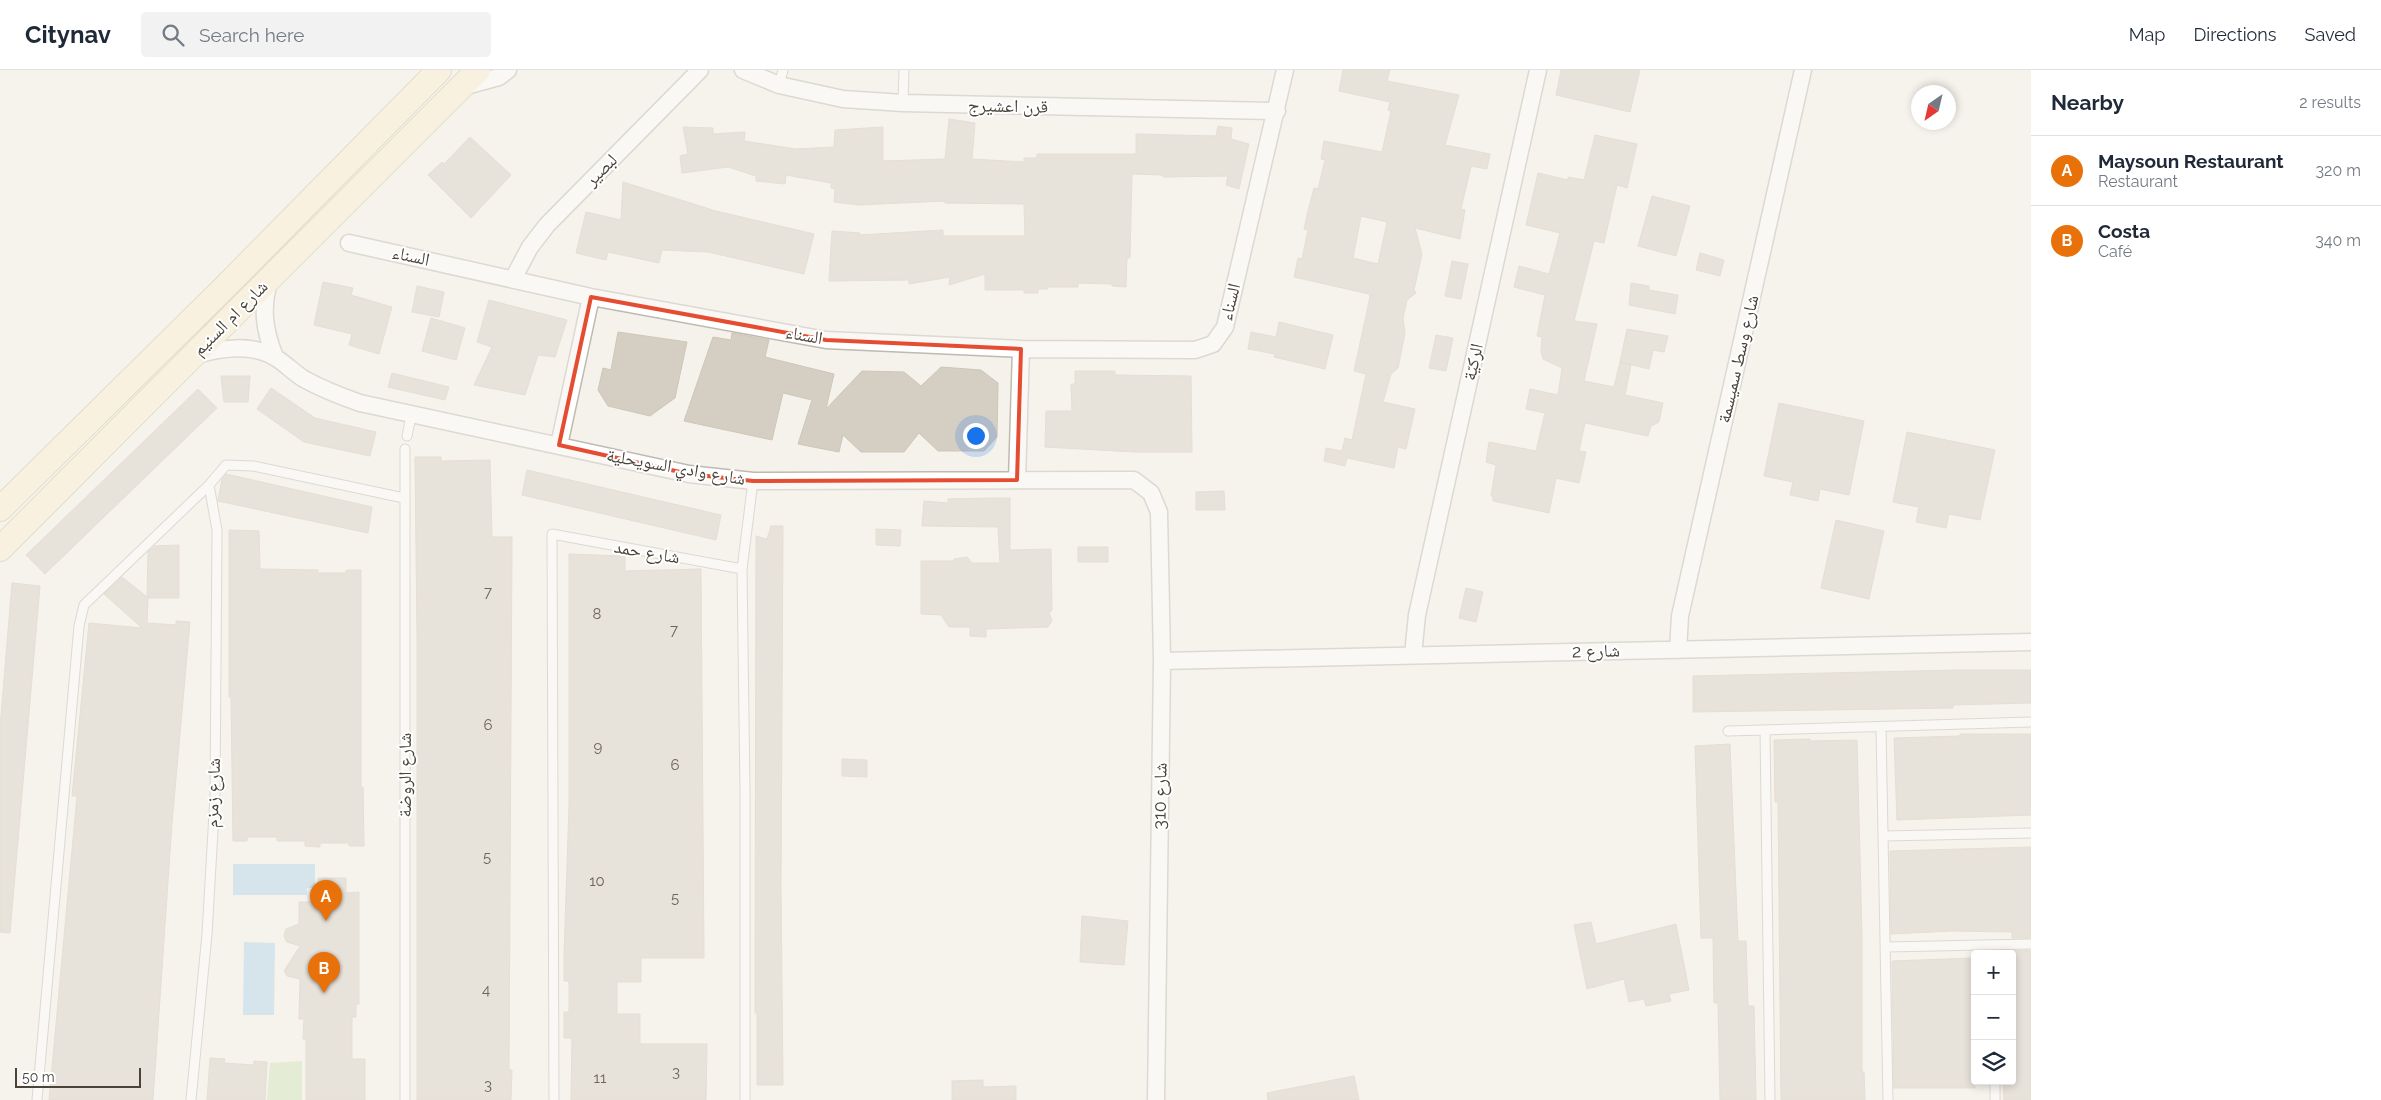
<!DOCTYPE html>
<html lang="en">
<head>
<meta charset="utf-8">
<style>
  body { margin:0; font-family:Raleway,"Noto Naskh Arabic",sans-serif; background:#f2f2f3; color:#1f2937 }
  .controls { position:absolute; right:15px; bottom:15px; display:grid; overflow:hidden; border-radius:5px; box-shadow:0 2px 8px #0003 }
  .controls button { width:45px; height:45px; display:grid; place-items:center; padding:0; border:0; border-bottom:1px solid #e0e1e3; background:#fff; color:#1f2937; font:25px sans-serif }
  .compass { position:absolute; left:1911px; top:15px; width:45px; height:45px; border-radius:50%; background:#fff; box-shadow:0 2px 8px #0003; rotate:214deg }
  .scale { position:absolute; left:15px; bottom:12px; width:126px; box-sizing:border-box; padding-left:5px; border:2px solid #49433a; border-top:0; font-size:14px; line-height:18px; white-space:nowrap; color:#49433a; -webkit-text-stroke:4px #fff; paint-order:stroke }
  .you { position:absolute; left:975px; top:365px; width:18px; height:18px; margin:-12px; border:4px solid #fff; border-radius:50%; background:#1a73e8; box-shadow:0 0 0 8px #1a73e833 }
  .badge { display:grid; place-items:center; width:32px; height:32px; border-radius:50%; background:#e54d33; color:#fff; font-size:16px; font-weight:700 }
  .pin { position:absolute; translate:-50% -41px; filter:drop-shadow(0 1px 2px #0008) }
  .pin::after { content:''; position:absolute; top:26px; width:18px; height:15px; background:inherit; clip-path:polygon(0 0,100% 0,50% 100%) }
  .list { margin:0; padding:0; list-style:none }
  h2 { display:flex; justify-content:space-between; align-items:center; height:65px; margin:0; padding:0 20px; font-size:21px }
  h2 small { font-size:16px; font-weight:400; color:#747a83 }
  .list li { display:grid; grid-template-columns:32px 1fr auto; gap:15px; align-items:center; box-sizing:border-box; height:70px; padding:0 20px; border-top:1px solid #e0e1e3 }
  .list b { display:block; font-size:19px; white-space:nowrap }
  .list p { margin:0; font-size:16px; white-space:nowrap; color:#747a83 }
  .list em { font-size:16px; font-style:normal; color:#747a83 }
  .icon { flex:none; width:28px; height:28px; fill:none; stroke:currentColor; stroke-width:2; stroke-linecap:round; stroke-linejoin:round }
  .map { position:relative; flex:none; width:2031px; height:1030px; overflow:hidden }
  header { display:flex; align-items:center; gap:30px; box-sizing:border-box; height:70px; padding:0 25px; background:#fff; border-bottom:1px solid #e0e1e3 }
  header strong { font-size:24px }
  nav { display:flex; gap:28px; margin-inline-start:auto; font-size:18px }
  .search { width:350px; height:45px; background:#f2f2f3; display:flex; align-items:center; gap:12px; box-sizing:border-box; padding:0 18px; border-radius:5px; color:#747a83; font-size:19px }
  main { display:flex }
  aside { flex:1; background:#fff }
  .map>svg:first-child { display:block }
  .green { fill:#d1e4ba }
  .water { fill:#b0d3ea }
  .building { fill:#d5cec3; stroke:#cfc6b7; fill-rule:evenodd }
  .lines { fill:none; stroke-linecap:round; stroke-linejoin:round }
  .lane-casing { stroke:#bfbab0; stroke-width:11 }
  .street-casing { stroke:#bfbab0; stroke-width:19 }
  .secondary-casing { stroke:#cfc3a1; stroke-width:26 }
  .lane { stroke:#fff; stroke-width:9 }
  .street { stroke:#fff; stroke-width:16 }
  .secondary { stroke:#faf0d1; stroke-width:24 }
  .marked { fill:none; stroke:#e54d33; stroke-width:4; stroke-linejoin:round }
  .labels { text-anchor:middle; stroke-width:4; stroke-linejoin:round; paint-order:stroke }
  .number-label { font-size:15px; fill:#6c665c }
  .street-label { font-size:18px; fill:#49433a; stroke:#fff }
</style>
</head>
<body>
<header>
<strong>Citynav</strong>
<div class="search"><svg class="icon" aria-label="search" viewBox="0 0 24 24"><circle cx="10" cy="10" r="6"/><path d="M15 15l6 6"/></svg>Search here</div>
<nav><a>Map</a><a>Directions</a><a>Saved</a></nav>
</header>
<main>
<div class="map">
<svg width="2031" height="1030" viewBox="0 0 2031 1030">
  <rect width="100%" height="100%" fill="#f5f2ec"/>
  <path class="green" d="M302 991V1030H267L270 993Z"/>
  <path class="water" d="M233 794H315V818H307V825H233Z
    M244 872 275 873 274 945H243Z"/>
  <path class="building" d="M1343 0H1390L1387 11 1459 25 1445 75 1490 84 1487 99 1471 96 1461 139 1465 140 1460 169 1415 158 1422 184 1414 220 1416 223 1407 230 1403 248 1405 263 1398 298 1391 304 1383 332 1415 339 1406 379 1398 377 1394 398 1347 388 1345 396 1324 391 1326 378 1342 381 1345 368 1352 370 1366 304 1354 301 1370 227 1369 224 1294 207 1298 188 1302 189 1308 160 1304 159 1308 141 1314 118 1318 119 1325 90 1321 89 1324 71 1382 82 1391 41 1388 40 1390 32 1339 21ZM1361 146 1387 152 1378 194 1353 188Z
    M1561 0H1640L1630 42 1556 25Z
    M949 49 975 53 972 89 1024 92V88H1037V84H1136V64L1216 66 1218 56 1232 58 1231 69 1249 74 1239 119 1226 115 1228 106 1163 107V105L1132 104 1130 188H1127L1126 217 1112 216V214L1078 213V217H1048V219H1038V223H1024V220H985V204L949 215 950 207 909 214V210L829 211 832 161 860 163V165L943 160V166H1025L1024 134 945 133V131L859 135 834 132 835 119 831 118V113L786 105 785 114 756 111V106L728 97 682 103 680 86 688 84 683 57 713 58V64L745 62 744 71 796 79 834 77 835 60 883 57V91L945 89Z
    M1595 65 1637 74 1627 118 1617 115 1604 173 1594 171 1574 251 1597 254 1584 311 1614 317 1620 292 1631 295 1625 325 1663 333 1659 352 1651 356 1648 366 1585 353 1579 381 1586 382 1579 413 1556 408 1549 443 1493 431V427L1491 426 1496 395 1486 392 1489 372 1536 381 1545 343 1526 339 1530 319 1558 325 1562 298 1543 289 1541 281 1542 267 1537 266 1545 225 1514 217 1519 196 1549 204 1560 163 1526 155 1538 103 1568 110V107L1584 110Z
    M470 67 511 105 471 148 428 105 442 92 444 94Z
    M623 112 716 141 814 164 804 204 708 182 662 180 659 193 608 182 606 190 576 183 586 142 621 150Z
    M1652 126 1690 136 1676 186 1638 176Z
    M1700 183 1724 190 1720 206 1696 200Z
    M1452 191 1468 194 1461 229 1445 226Z
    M323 212 353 218 351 225 392 237 379 284 349 275 352 264 314 255Z
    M1631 213 1649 216V220L1678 225 1675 244 1629 235Z
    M417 216 444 222 439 247 412 242Z
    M489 230 567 250 555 287 538 285 525 325 474 315 492 277 477 272Z
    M431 248 465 258 456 290 422 281Z
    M1279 252 1333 265 1325 299 1274 287 1275 284 1248 279 1251 262 1276 267Z
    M1627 259 1668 266 1664 282 1653 280 1649 299 1620 292Z
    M618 262 687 272 675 328 650 346 608 336 598 320 603 298 611 300Z
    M732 263 769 270 765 287 834 304 826 339 862 301 904 302 921 316 941 297 981 300 998 313 997 367 984 381H938L919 363 904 382H861L843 365 839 382 798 374 812 330 783 323 772 370 684 351 713 267 731 270Z
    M1436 265 1453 268 1446 301 1429 298Z
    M1075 301H1115V305L1191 306 1192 382H1135L1045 377 1046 341H1072L1071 314H1075Z
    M392 303 449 317 445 330 388 317Z
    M221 306H250L248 332H224Z
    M271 318 315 348 376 362 370 386 304 372 257 339Z
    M198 319 217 338 45 504 26 485Z
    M1779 333 1864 351 1849 425 1820 419 1818 431 1790 425 1793 412 1764 406Z
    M1907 362 1995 380 1980 450 1949 444 1946 458 1916 452 1919 437 1893 432Z
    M415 387H441V391L490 390 492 467H512L509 1000H512L511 1030H417V566Z
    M527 400 721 445 716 470 522 425Z
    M226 404 372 437 368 463 218 431 222 409Z
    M1224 421 1225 440H1196V422Z
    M991 428H1010V480L1051 479 1052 540 1049 543 1052 550 1048 557 986 559V567L970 566V557H949L941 545 921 544V491H954V489L967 487 972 493H1000L998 457 922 456 924 431 948 433V429Z
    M1836 450 1884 461 1869 529 1821 518Z
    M771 456H783L781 817 783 1015H757V943H755L756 466 767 469Z
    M876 459 901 460 900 476 876 475Z
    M229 460 259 461 260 499 318 500V503H346V500H361V717H363L364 776H349V773H320V777L305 776V771H277V767H247V771H233L231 627H229Z
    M179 475V528H148L147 553 176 555V551L190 552 172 753 153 1030H49L77 726H72L89 553 142 558 104 524 122 507 147 527 148 482 155 476Z
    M1078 477H1108V492H1078Z
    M569 484 625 486V501L701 499 704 888H641V912H617V944H640V974H707L706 1030H571L572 968H564V942H569V911H564V885L569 736Z
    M12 513 40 516 10 863 0 862V658Z
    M1466 518 1483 522 1476 552 1459 548Z
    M1959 600H2031V633L1953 635V638L1693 642V606Z
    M1960 664H2031V745L1897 750 1894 668 1960 666Z
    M1810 669V671L1857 670 1862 866V1002H1864L1865 1030H1781L1778 732H1775L1774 670Z
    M1730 674 1738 871H1746L1748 936H1754L1756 1030H1720L1718 933H1714L1713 868H1701L1695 676Z
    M842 689 867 690V707L842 706Z
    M2031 777V868H2012V862L1952 861 1891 864 1890 781Z
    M318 808H346V823L359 822V934H356V947H352V989H365V1030H306V969H303L304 949H299L300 909 287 906 284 901 300 876 287 872 284 866 286 859 299 854V832H312L311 822H318Z
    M1082 846 1128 851 1124 895 1080 892Z
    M1591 852 1596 874 1676 854 1689 920 1669 924 1671 931 1646 936 1644 929 1629 932 1624 909 1587 919 1574 855Z
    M2031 880V1030H2004L2003 1011H2012V881Z
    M1973 888 1975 1018H1894L1892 891Z
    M210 988 225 989 224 993 254 995V991L267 992 265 1030H207Z
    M1354 1006 1359 1030H1268L1267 1023Z
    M983 1010V1017L1016 1016V1030H952V1011Z"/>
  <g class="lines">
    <defs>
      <path id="lane" d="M779 15 783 0
        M903 33 904 0
        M407 366 411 346
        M405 379V1030
        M1881 658 1888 1030
        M1765 660 1770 1030
        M1728 661 2031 652
        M1883 766 2031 763
        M1886 877 2031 874
        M1995 1011V1030
        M37 1030 79 556 84 535 209 415 226 395 253 396 404 428
        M191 1030 207 864 215 726 217 460 209 415
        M554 1030 552 464 742 499
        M745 1030V721L742 499 753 411"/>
      <path id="street" d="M743 0 779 15 843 29 903 33 1277 41
        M462 17 499 7 508 0
        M349 173 591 227 826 270 1021 279 1195 280 1213 274 1225 257 1285 0
        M270 209C261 237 264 260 275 287
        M513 209 530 177 547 155 700 0
        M194 286C219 278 253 273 276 288 286 294 294 303 304 309 322 319 340 326 360 333L689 404 753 411 1134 410 1151 423 1159 442 1162 591 1156 1030
        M559 375 591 227
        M1017 410 1021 279
        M1678 580 1680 546 1803 0
        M1413 585 1417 545 1538 0
        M1162 591 2031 572"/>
      <path id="secondary" d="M0 439 223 219 439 0
        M0 479 478 0"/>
    </defs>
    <use href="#lane" class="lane-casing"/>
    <use href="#street" class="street-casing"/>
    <use href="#secondary" class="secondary-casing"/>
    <use href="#lane" class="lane"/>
    <use href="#street" class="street"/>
    <use href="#secondary" class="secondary"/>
  </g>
  <path d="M0 0H2031V1030H0ZM591 227 826 270 1021 279 1017 410 753 411 689 404 559 375Z" fill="#f5f2ec" fill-opacity=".55" fill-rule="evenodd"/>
  <path class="marked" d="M591 227 826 270 1021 279 1017 410 753 411 689 404 559 375Z"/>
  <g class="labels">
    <g class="number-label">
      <text x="488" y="527">7</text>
      <text x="597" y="549">8</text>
      <text x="674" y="565">7</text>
      <text x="488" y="660">6</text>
      <text x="598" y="682">9</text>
      <text x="675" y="700">6</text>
      <text x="487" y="792">5</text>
      <text x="597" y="816">10</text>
      <text x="675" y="833">5</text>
      <text x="486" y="925">4</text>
      <text x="676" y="1007">3</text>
      <text x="600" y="1013">11</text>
      <text x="488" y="1020">3</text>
    </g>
    <g class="street-label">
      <text transform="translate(1008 36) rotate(1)" y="6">قرن اعشيرج</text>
      <text transform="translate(601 100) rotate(-45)" y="6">لبصير</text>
      <text transform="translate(411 186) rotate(12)" y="6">السناء</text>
      <text transform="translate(1230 232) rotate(-76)" y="6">السناء</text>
      <text transform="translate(230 248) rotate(-45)" y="6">شارع ام السنيم</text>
      <text transform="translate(804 265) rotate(10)" y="6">السناء</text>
      <text transform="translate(1738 289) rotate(-77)" y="6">شارع وسط سميسمة</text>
      <text transform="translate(1473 292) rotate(-77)" y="6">الركيّة</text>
      <text transform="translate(676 397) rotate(10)" y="6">شارع وادي السويحلية</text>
      <text transform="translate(647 482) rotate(10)" y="6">شارع حمد</text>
      <text transform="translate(1596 581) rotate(-1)" y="6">شارع 2</text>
      <text transform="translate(405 705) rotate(-90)" y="6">شارع الروضة</text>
      <text transform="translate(213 723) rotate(-88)" y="6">شارع زمزم</text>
      <text transform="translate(1160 726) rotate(-89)" y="6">شارع 310</text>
    </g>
  </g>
</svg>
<div class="controls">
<button>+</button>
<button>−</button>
<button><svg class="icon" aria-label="layers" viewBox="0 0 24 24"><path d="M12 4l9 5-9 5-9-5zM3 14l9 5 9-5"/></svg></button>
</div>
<svg class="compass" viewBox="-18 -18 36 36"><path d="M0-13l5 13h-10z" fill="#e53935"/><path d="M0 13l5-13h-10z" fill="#747a83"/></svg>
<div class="scale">50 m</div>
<div class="you"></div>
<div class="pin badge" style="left:326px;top:851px;background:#e8710a">A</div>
<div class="pin badge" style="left:324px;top:923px;background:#e8710a">B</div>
</div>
<aside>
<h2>Nearby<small>2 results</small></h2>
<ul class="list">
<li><span class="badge" style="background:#e8710a">A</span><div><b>Maysoun Restaurant</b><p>Restaurant</p></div><em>320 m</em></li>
<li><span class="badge" style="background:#e8710a">B</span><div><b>Costa</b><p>Café</p></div><em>340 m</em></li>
</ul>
</aside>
</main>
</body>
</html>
